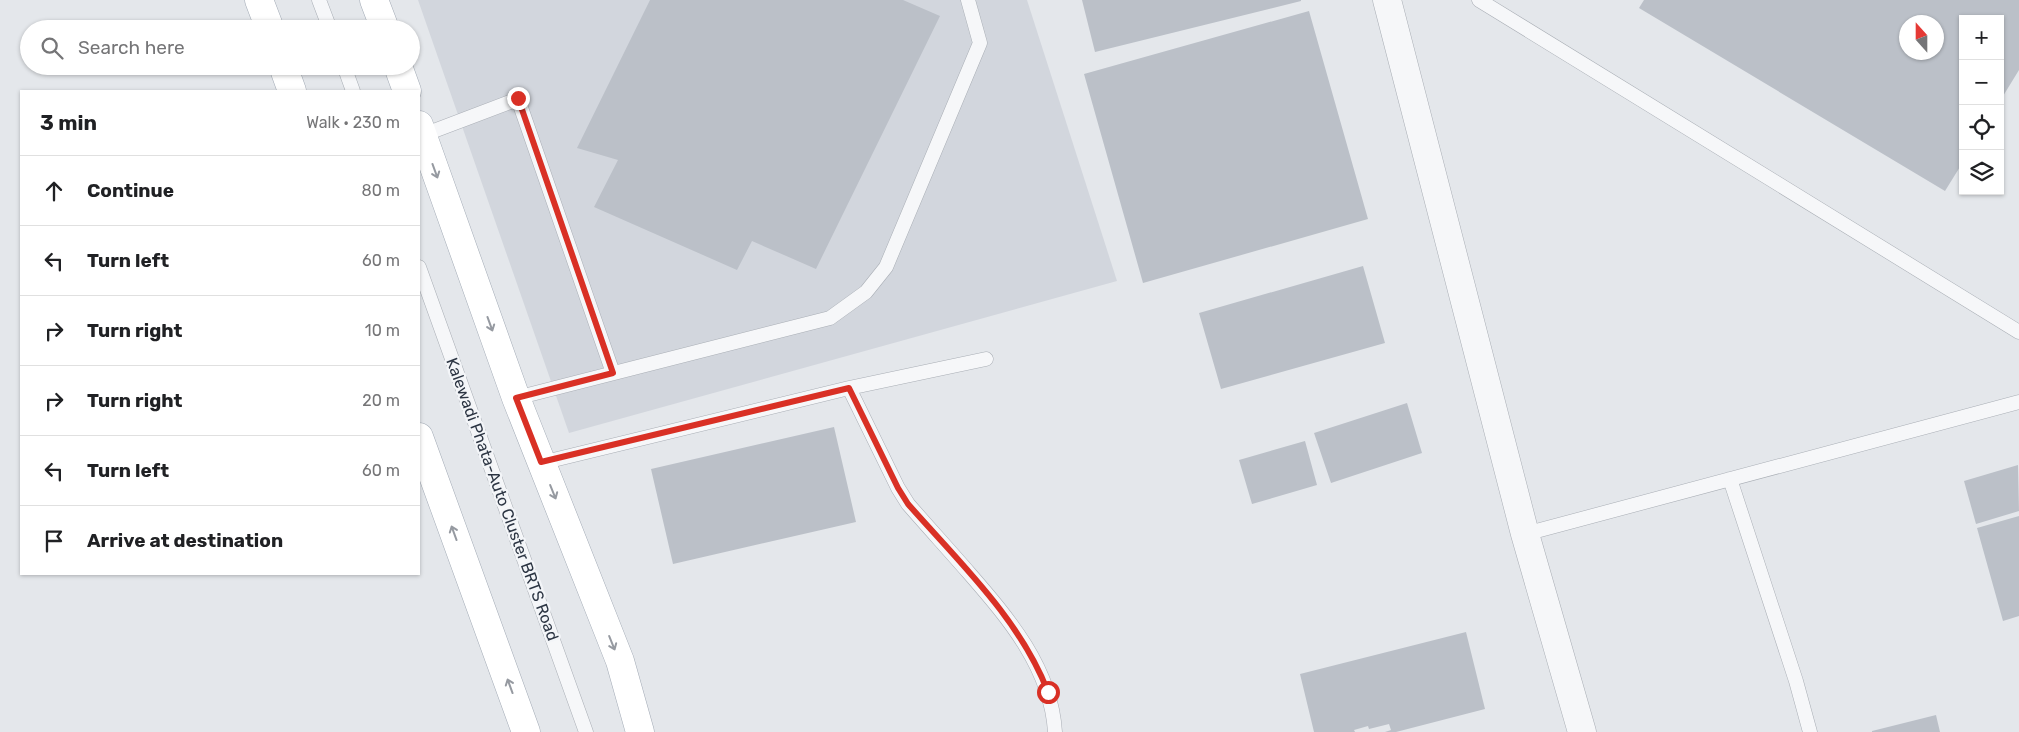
<!DOCTYPE html>
<html lang="en">
<head>
<meta charset="utf-8">
<style>
  body { margin:0; font-family:Rubik,sans-serif; background:#f2f2f2; color:#202124 }
  .controls { position:absolute; right:15px; top:15px; display:grid; overflow:hidden; border-radius:0px; box-shadow:0 1px 4px #0004 }
  .controls button { width:45px; height:45px; display:grid; place-items:center; padding:0; border:0; border-bottom:1px solid #e0e0e0; background:#fff; color:#202124; font:25px sans-serif }
  .compass { position:absolute; left:1899px; top:15px; width:45px; height:45px; border-radius:50%; background:#fff; box-shadow:0 1px 4px #0004; rotate:339deg }
  .stop { position:absolute; width:15px; height:15px; margin:-11px; border:4px solid #d93025; border-radius:50%; background:#fff }
  .stop.end { background:#d93025; border-color:#fff; box-shadow:0 1px 5px #0008 }
  .list { margin:0; padding:0; list-style:none }
  h2 { display:flex; justify-content:space-between; align-items:center; height:65px; margin:0; padding:0 20px; font-size:21px }
  h2 small { font-size:16px; font-weight:400; color:#757577 }
  .list li { display:grid; grid-template-columns:32px 1fr auto; gap:15px; align-items:center; box-sizing:border-box; height:70px; padding:0 20px; border-top:1px solid #e0e0e0 }
  .list b { display:block; font-size:19px; white-space:nowrap }
  .list em { font-size:16px; font-style:normal; color:#757577 }
  .icon { flex:none; width:28px; height:28px; fill:none; stroke:currentColor; stroke-width:2; stroke-linecap:round; stroke-linejoin:round }
  .map { position:relative; flex:none; width:2019px; height:732px; overflow:hidden }
  .search { position:absolute; background:#fff; box-shadow:0 1px 4px #0004; left:20px; top:20px; width:400px; height:55px; display:flex; align-items:center; gap:12px; box-sizing:border-box; padding:0 18px; border-radius:28px; color:#757577; font-size:19px }
  .panel { position:absolute; background:#fff; box-shadow:0 1px 4px #0004; left:20px; top:90px; width:400px; height:485px; border-radius:0px }
  .map>svg:first-child { display:block }
  .built { fill:#d2d6dd }
  .building { fill:#bbc0c8; fill-rule:evenodd }
  .lines { fill:none; stroke-linecap:round; stroke-linejoin:round }
  .lane-casing { stroke:#a9aeb5; stroke-width:15 }
  .street-casing { stroke:#a9aeb5; stroke-width:29 }
  .primary-casing { stroke:#a3abb6; stroke-width:29 }
  .lane { stroke:#f6f7f9; stroke-width:14 }
  .street { stroke:#f6f7f9; stroke-width:28 }
  .primary { stroke:#fff; stroke-width:28 }
  .oneway { stroke:#969aa1 }
  .route { stroke:#d93025; stroke-width:6 }
  .labels { text-anchor:middle; stroke-width:4.5; stroke-linejoin:round; paint-order:stroke }
  .street-label { font-size:16px; fill:#2c3543; stroke:#f3f5f8 }
</style>
</head>
<body>
<div class="map">
<svg width="2019" height="732" viewBox="0 0 2019 732">
  <rect width="100%" height="100%" fill="#e4e7eb"/>
  <path class="built" d="M418 0H1027L1117 281 569 433Z"/>
  <path class="building" d="M650 0H903L940 16 816 269 752 241 737 270 594 207 618 160 577 148Z
    M1082 0H1301V1L1095 52Z
    M1644 0H2019V70L2000 101V19H1963V162L1945 191 1639 8ZM1906 22H1936V52H1906Z
    M1309 11 1368 219 1143 283 1084 74Z
    M1363 266 1385 343 1221 389 1199 313Z
    M1407 403 1422 453 1331 483 1314 433Z
    M834 427 856 522 673 564 651 469Z
    M1305 441 1317 485 1252 504 1239 460Z
    M2018 465 2019 511 1976 524 1964 481Z
    M2019 516V616L2003 621 1977 528Z
    M1466 632 1485 709 1396 732H1385L1391 730 1389 724 1369 729 1368 726 1354 730 1355 732H1314L1300 674Z
    M1936 715 1940 732H1872V731Z"/>
  <g class="lines">
    <defs>
      <path id="lane" d="M319 0 330 29
        M1479 0 2019 332
        M344 66 353 91
        M423 135 518 99 613 373
        M419 267 586 732
        M849 388 986 359
        M516 398 830 318 866 292 886 267 980 43 968 0
        M541 463 849 388 898 488 908 504C928 527 949 550 969 573 1009 619 1051 668 1055 732
        M1730 479 1796 681 1810 732
        M1525 534 2019 402"/>
      <path id="street" d="M1387 0 1525 534 1582 732"/>
      <path id="primary" d="M259 0 270 29
        M374 0 385 29
        M283 66 292 91
        M398 66 407 91
        M419 125 516 398 620 661 640 732
        M419 437 526 732"/>
    </defs>
    <use href="#lane" class="lane-casing"/>
    <use href="#street" class="street-casing"/>
    <use href="#primary" class="primary-casing"/>
    <use href="#lane" class="lane"/>
    <use href="#street" class="street"/>
    <use href="#primary" class="primary"/>
  </g>
  <defs><path id="oneway-shaft" d="M-6 0H5M1.5-3L5.5 0L1.5 3" fill="none" stroke-width="1.6" stroke-linecap="round" stroke-linejoin="round" transform="scale(1.25)"/></defs>
  <g class="oneway">
    <use href="#oneway-shaft" transform="translate(435 171) rotate(70)"/>
    <use href="#oneway-shaft" transform="translate(490 324) rotate(70)"/>
    <use href="#oneway-shaft" transform="translate(553 492) rotate(68)"/>
    <use href="#oneway-shaft" transform="translate(454 533) rotate(-110)"/>
    <use href="#oneway-shaft" transform="translate(612 643) rotate(68)"/>
    <use href="#oneway-shaft" transform="translate(510 686) rotate(-110)"/>
  </g>
  <g class="lines">
    <path class="route" d="M518 98 613 373 516 398 541 462 849 388 898 488 908 504C959 562 1020 619 1048 692"/>
  </g>
  <g class="labels">
    <g class="street-label">
      <text transform="translate(503 499) rotate(70)" y="6">Kalewadi Phata-Auto Cluster BRTS Road</text>
    </g>
  </g>
</svg>
<div class="controls">
<button>+</button>
<button>−</button>
<button><svg class="icon" aria-label="locate" viewBox="0 0 24 24"><circle cx="12" cy="12" r="6"/><path d="M12 2v4M12 18v4M2 12h4M18 12h4"/></svg></button>
<button><svg class="icon" aria-label="layers" viewBox="0 0 24 24"><path d="M12 4l9 5-9 5-9-5zM3 14l9 5 9-5"/></svg></button>
</div>
<svg class="compass" viewBox="-18 -18 36 36"><path d="M0-13l5 13h-10z" fill="#e53935"/><path d="M0 13l5-13h-10z" fill="#757577"/></svg>
<div class="stop" style="left:1048px;top:692px"></div>
<div class="stop end" style="left:518px;top:98px"></div>
<div class="search"><svg class="icon" aria-label="search" viewBox="0 0 24 24"><circle cx="10" cy="10" r="6"/><path d="M15 15l6 6"/></svg>Search here</div>
<section class="panel">
<h2>3 min<small>Walk · 230 m</small></h2>
<ul class="list">
<li><svg class="icon" aria-label="ahead" viewBox="0 0 24 24"><path d="M12 20V5M6 11l6-6 6 6"/></svg><div><b>Continue</b></div><em>80 m</em></li>
<li><svg class="icon" aria-label="left" viewBox="0 0 24 24"><path d="M17 20v-9H6M10 6l-5 5 5 5"/></svg><div><b>Turn left</b></div><em>60 m</em></li>
<li><svg class="icon" aria-label="right" viewBox="0 0 24 24"><path d="M7 20v-9h11M14 6l5 5-5 5"/></svg><div><b>Turn right</b></div><em>10 m</em></li>
<li><svg class="icon" aria-label="right" viewBox="0 0 24 24"><path d="M7 20v-9h11M14 6l5 5-5 5"/></svg><div><b>Turn right</b></div><em>20 m</em></li>
<li><svg class="icon" aria-label="left" viewBox="0 0 24 24"><path d="M17 20v-9H6M10 6l-5 5 5 5"/></svg><div><b>Turn left</b></div><em>60 m</em></li>
<li><svg class="icon" aria-label="arrive" viewBox="0 0 24 24"><path d="M6 21V4h12l-3 4 3 4H6"/></svg><div><b>Arrive at destination</b></div></li>
</ul>
</section>
</div>
</body>
</html>
